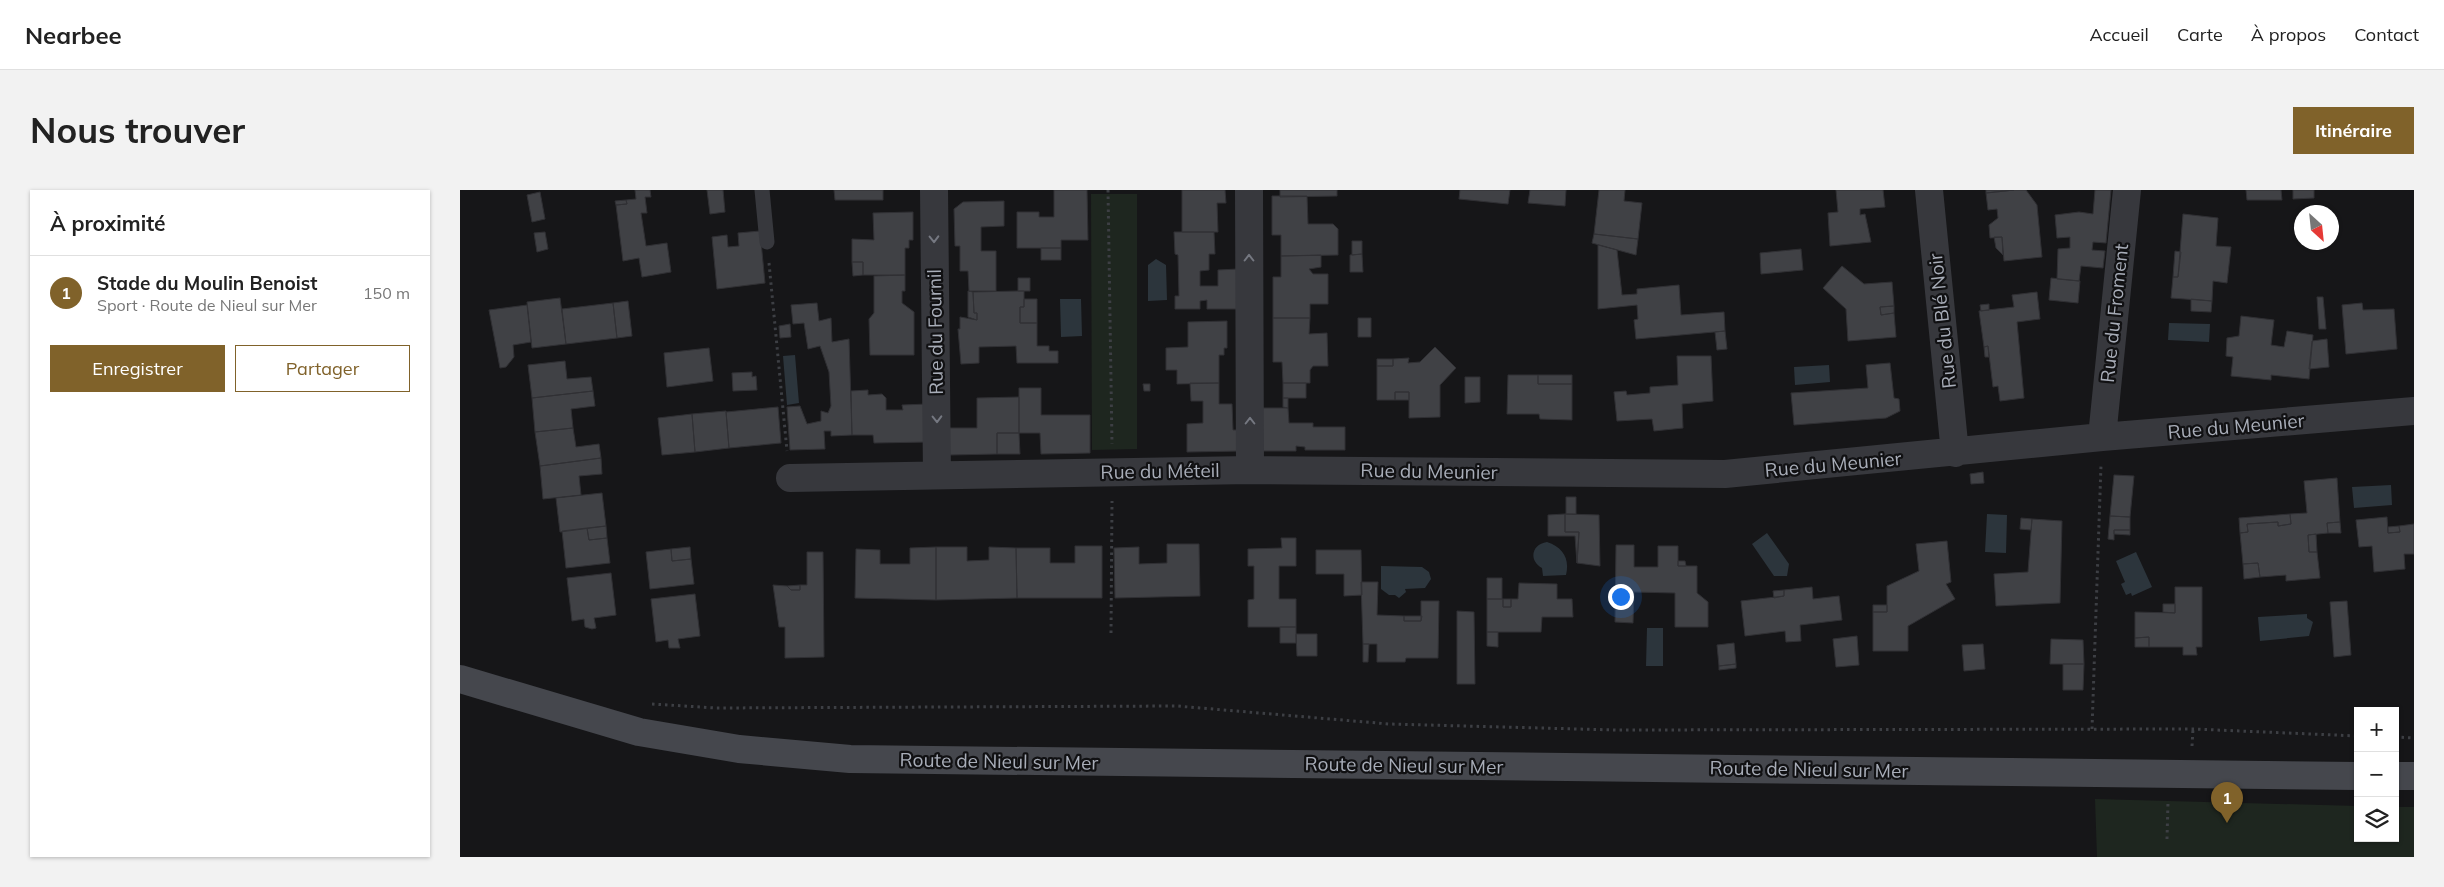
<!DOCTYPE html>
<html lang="fr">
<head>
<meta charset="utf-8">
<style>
  body { margin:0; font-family:Mulish,sans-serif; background:#f2f2f2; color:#222 }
  .controls { position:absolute; right:15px; bottom:15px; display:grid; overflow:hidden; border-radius:0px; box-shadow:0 1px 4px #0004 }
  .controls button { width:45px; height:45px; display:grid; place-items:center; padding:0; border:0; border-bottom:1px solid #e0e0e0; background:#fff; color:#222; font:25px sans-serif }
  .compass { position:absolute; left:1834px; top:15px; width:45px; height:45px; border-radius:50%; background:#fff; box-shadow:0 1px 4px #0004; rotate:153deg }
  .you { position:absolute; left:1160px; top:406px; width:18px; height:18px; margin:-12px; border:4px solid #fff; border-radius:50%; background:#1a73e8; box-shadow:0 0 0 8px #1a73e833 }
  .badge { display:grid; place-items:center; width:32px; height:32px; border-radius:50%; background:#80622a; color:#fff; font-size:16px; font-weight:700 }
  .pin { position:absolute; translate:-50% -41px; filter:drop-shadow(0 1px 2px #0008) }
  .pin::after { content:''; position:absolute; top:26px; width:18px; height:15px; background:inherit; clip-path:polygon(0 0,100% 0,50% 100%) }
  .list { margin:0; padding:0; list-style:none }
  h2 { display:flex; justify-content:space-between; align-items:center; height:65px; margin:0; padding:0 20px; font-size:21px }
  h2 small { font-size:16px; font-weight:400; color:#767676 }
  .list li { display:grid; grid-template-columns:32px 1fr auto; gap:15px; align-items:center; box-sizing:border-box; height:75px; padding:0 20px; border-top:1px solid #e0e0e0 }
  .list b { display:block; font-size:19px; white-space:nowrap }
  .list p { margin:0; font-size:16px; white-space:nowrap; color:#767676 }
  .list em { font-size:16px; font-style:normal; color:#767676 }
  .actions { display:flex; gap:10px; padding:15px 20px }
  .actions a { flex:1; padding:11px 0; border:1px solid #80622a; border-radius:0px; text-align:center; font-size:18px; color:#80622a }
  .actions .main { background:#80622a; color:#fff }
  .icon { flex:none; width:28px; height:28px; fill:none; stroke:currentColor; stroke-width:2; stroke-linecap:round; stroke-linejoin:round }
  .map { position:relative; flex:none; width:1954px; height:667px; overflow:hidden; border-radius:0px }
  header { display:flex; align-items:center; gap:30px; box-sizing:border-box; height:70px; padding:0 25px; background:#fff; border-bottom:1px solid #e0e0e0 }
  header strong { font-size:24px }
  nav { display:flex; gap:28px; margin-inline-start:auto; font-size:18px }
  .intro { display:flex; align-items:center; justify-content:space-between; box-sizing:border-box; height:120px; padding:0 30px }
  h1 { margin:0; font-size:35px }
  .button { padding:12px 22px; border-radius:0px; background:#80622a; color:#fff; font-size:18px; font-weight:700 }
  main { display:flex; gap:30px; padding:0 30px }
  aside { flex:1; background:#fff; border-radius:0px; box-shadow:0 1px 4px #0004 }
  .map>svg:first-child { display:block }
  .green { fill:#1e261f }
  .water { fill:#2c353c }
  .building { fill:#404145; stroke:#303034 }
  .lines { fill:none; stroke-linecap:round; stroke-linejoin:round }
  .path { stroke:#3d3f44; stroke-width:3; stroke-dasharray:2.5 4; stroke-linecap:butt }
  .lane { stroke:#37383d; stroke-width:15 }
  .street { stroke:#37383d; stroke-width:28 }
  .secondary { stroke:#45474d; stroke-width:28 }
  .oneway { stroke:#757881 }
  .labels { text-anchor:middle; stroke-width:4.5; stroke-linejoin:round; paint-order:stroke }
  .street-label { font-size:19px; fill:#a8adb8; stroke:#111113 }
</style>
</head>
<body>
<header>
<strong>Nearbee</strong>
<nav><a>Accueil</a><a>Carte</a><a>À propos</a><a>Contact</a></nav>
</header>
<div class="intro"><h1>Nous trouver</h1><a class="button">Itinéraire</a></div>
<main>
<aside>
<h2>À proximité<small></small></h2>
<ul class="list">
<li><span class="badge">1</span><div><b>Stade du Moulin Benoist</b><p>Sport · Route de Nieul sur Mer</p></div><em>150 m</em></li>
</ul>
<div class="actions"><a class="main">Enregistrer</a><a>Partager</a></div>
</aside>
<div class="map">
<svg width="1954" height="667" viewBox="0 0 1954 667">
  <rect width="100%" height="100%" fill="#161618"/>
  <path class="green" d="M631 4H677V259L632 260Z
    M1635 609 1898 616V648H1935V617H1954V667H1637Z"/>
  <path class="water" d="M696 69 706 75 707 110 688 111V75Z
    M600 109H621L622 146 601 147Z
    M1709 133 1750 134 1749 152 1708 150Z
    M335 165 339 213 327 215 323 166Z
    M1369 175 1370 192 1335 195 1334 177Z
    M1931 295 1932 315 1894 318 1892 297Z
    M1527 324 1547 325 1546 363 1525 362Z
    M1307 343 1329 374 1327 386H1314L1292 354Z
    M1087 352C1103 357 1110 369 1106 385L1083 386 1082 378C1068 370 1072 354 1087 352Z
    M1676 362 1692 397 1672 406 1671 403 1666 405 1661 394 1665 392 1656 371Z
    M921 376 962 377 969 382 971 389 965 398 945 399 946 402 939 408 935 405H929L921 399Z
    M1847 424V428L1853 432 1849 446 1800 451 1798 427Z
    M1187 438H1203V476H1186Z"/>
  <path class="building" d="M175 0H190L191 7H185L187 23H181L186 56 207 53 211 82 182 87 179 68 163 71 156 15 167 14 166 10 176 9Z
    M247 0H263L265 22 250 24Z
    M374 0H423V10H375Z
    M594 0H627L628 50H601V58H557V22H579V27H594Z
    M722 0H765L766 13H757L758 42H722Z
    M820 0H877V6L820 7Z
    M1000 0H1050L1048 14 999 9Z
    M1070 0H1106L1105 16 1068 13Z
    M1139 0H1165L1164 11 1182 13 1178 49 1134 44Z
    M1376 0H1423L1425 17 1400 19V25L1405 24 1411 52 1370 56 1368 23 1378 22Z
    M1526 0H1554L1526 3Z
    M1554 0H1566L1577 15 1582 67 1544 71 1542 47 1530 48 1529 35 1538 28 1537 19 1528 20 1526 3Z
    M1635 0H1651L1646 53 1633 52 1632 60 1645 61 1643 78 1621 76 1619 91 1597 89 1598 59 1610 58V47L1597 48 1595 25 1619 22 1633 24Z
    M1786 0H1821L1822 10H1787Z
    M1833 0H1854V8L1833 9Z
    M80 2 85 29 72 32 67 5Z
    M812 6H847L848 34H873L878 39V65L821 66V45H812Z
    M166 10 167 14 156 15 155 11Z
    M544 11V36L521 37V61H536V101H509L508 81H500V56H495L494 19 503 12Z
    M453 22V50H449V58H445V85H403V72H392V49L414 50 413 23Z
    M1723 24 1758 28 1756 56 1771 57 1767 93 1753 91 1752 111 1711 108 1713 87H1718Z
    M300 41 305 93 257 99 252 47 267 45 268 57 279 56 278 43Z
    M85 42 88 59 77 62 74 43Z
    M714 42H754L755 64H749V80L740 81V96H758V80L778 79V119H747V110L740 111V119H715V106H719L718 65 715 64Z
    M1134 44 1178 49 1176 65 1132 53Z
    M1534 47H1542L1543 65 1536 58Z
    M892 51H902V64L892 65Z
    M1138 55 1157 60 1162 105 1177 104V99L1219 95 1221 125 1264 122 1265 141 1176 149 1174 130 1178 129 1177 115 1138 119Z
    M581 58H601V70H581Z
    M1341 59 1343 80 1301 84 1300 63Z
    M1715 61 1721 62 1718 87H1713Z
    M902 64 903 82H890V65Z
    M861 65V77L849 79 853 84H868V114H850V128H813V87H821V66Z
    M392 72H403V85L393 86Z
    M1382 76 1404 94 1432 92 1434 116 1420 117 1421 125 1434 123 1436 147 1388 151 1386 119 1363 98Z
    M445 85V101H442V113L454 122V165H410L409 129 414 123V86Z
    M558 88H570V101H558Z
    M1591 88 1620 91 1618 113 1589 110Z
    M508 101 513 102 514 123H517V130L508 127Z
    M558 101H564V117H560V133H577V156H589V161H598V173H557L556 156 519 157V173L501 174 498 139H500V127L517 130V123H514L513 102Z
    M1577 102 1580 129 1557 132 1564 208 1540 211 1538 196 1533 197 1528 156 1524 157 1519 121 1554 117 1552 105Z
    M1857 107H1863L1866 139H1859Z
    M100 108 106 154 72 158 67 112Z
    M564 109H577V133H560V117H564Z
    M1731 109 1752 111 1751 122 1731 121Z
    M168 111 172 146 157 148 153 113Z
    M153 113 157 148 106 154 102 119Z
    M357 113 359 131 371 128 372 152 389 149 392 245 371 246V241H364L365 259 330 260 327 217 340 216 347 234 361 231V221L368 223 371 216 369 182 360 156 348 159 344 133 333 134 331 115Z
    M1902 113 1903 120 1934 119 1937 159 1886 164 1882 115Z
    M1529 114V120L1521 121 1520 115Z
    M67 115 71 152 53 155 54 167 46 177 40 178 29 120Z
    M1434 116V123L1421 125 1420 117Z
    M1781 126 1814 130 1811 155 1824 157 1827 141 1853 145 1849 189 1811 185V190L1771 186 1773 167 1766 166 1767 148 1779 146Z
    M813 128H850L849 144 867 143 868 176H853L850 180V193H823L822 172H813Z
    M898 128H911V147H898Z
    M767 131V158H764V165H759V193L717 194V180H706V158L728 157V132Z
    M330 134 331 147 320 148 319 136Z
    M1265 141 1267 159 1257 160 1255 142Z
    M1867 149 1869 177 1849 179 1852 151Z
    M1528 156 1529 167H1525L1524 157Z
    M975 157 996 178 980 195V227L949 228V202H935V210H917V176H933V169L949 168 948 173 960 172Z
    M249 158 253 191 207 197 204 163Z
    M1217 166H1251L1253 211 1222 214 1223 238 1194 241 1192 229 1157 231 1154 202 1166 201 1167 205 1190 203V197L1218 195Z
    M917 169H933V176H917Z
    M105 171 107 189 131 187 133 201 72 208 68 175Z
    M1430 173 1434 208 1439 209 1440 221 1426 228 1334 235 1331 203 1408 198 1406 175Z
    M292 182V187L296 186 297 200 273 201 272 183Z
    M1048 185H1078V194H1112V230L1080 229 1079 224H1047Z
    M1078 185H1112V194H1078Z
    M1005 187H1020V212L1005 213Z
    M730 193H759V214H772L773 240H781V261L727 262V234L743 233V211H731Z
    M823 193H846V208H823Z
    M683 194H690V201H684Z
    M559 198H581V225H630V263L581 264 580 243H559Z
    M408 200V205L422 204 426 208V220H443L442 215 468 214V252L414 253 413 245H392L391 201Z
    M133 201 135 216 111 219 113 238 75 242 72 208Z
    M935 202H949V210H935Z
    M559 207V243H537V264L489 265V238H517V208Z
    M823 208H828V218L823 217Z
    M318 217 321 253 269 258 266 222Z
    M802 218H828L829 233H853V237H885V260H845V257L836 256V261H803Z
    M266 221 269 258 235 262 232 224Z
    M232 224 235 262 202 265 198 228Z
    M113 238 116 257 139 254 141 268 80 276 75 242Z
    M537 243H559L560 264H537Z
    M141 268 142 284 119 286 121 305 83 309 80 276Z
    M1523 282 1524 293 1511 294 1510 284Z
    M1654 285 1674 286 1670 327 1650 326Z
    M1877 288 1880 332 1867 333 1868 343 1848 345 1849 362H1857L1860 388 1826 391V385L1800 387 1798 373 1783 374 1780 343 1788 342 1787 334 1818 332V336L1831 334 1830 324 1847 323 1844 291Z
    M142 303 146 336 100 342 96 308Z
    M1106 307H1116V324H1106Z
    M1105 324V342H1119L1117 373 1115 346H1088V325Z
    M1105 324 1139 325 1140 376 1117 373 1119 342H1105Z
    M1830 324 1831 334 1818 336V332L1787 334 1788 342 1780 343 1779 328Z
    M1650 326 1670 327V340H1654V350L1648 349Z
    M1927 327 1928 343 1940 342 1939 336 1954 334V364H1944L1945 379 1914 382 1912 356 1899 357 1896 330Z
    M1561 328 1572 329 1571 340 1560 339Z
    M1572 329 1602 331 1600 413 1536 416 1534 384 1568 382Z
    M1880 332 1881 343H1868L1867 333Z
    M146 336 147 348 129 350 127 338Z
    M1939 336 1940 342 1928 343V337Z
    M127 338 129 350 147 348 150 373 106 378 102 341Z
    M1654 340H1670V345L1654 344Z
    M1856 344 1857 362H1849L1848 345Z
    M821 348H836V376H819V409H836V437H788V410L794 409V376H788V359L822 358Z
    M1487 351 1491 392 1486 394 1495 409 1448 436V461H1413V422H1427V396L1459 381 1456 354Z
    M707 354H739L740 406 655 408 654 358 679 357V374L707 373Z
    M1156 355H1174V377H1198V356H1218V376H1237V403L1248 412V437H1215V403L1174 402 1173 433 1155 432Z
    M615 356H642V408H557L556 358H590V373H615Z
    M230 357 231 369 212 371 211 359Z
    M476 357V410L395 408 396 359 420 360V374H450V358Z
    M476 357H507V371L529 370V357L556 358 557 408 476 410Z
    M211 359 212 371 231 369 234 394 190 399 186 362Z
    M856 360H901L902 405 884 406V384H856Z
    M347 362H363L364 467 325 468V437H319L313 395 327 396 331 400H340V395H347Z
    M1218 371H1225L1226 376H1218Z
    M1798 373 1800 387 1784 389 1783 374Z
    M151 383 156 425 134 428 136 438 132 439 125 437 124 429 112 431 107 388Z
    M1027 388H1042V409H1027Z
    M901 392H918L917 425 944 426V431H961V411H979L978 468H946L945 472H917V454H903Z
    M1059 393 1097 394V409H1112L1113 427H1082L1081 442H1027V409H1043V417H1051V409H1058Z
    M340 395V400H331L327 396Z
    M1352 397 1353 409 1379 406 1382 430 1340 435 1341 451 1326 452 1325 441 1285 446 1281 411 1324 406V400Z
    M1715 397H1742V457H1736L1737 465H1723V457H1689V447L1675 448V422L1715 423Z
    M1324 400V406L1314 408 1313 401Z
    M235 404 240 446 218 449 220 458H209L208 450 196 452 191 409Z
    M1043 409H1051V417H1043Z
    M1887 411 1891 465 1874 467 1870 412Z
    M1703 414H1715V423L1703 422Z
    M1413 415H1427V422H1413Z
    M997 421 1014 422 1015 494H997Z
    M944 426H962L961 431H944Z
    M820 437H836V453H820Z
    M1027 442H1038V457L1027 456Z
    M836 444H857V466H837Z
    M1397 446 1399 475 1376 477 1373 449Z
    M1689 447V457H1675V448Z
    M1591 449 1623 450 1624 474H1590Z
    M1274 453 1276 474 1259 476 1257 455Z
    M903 454H909L908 472H903Z
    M1523 454 1525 479 1504 481 1502 455Z
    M1276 474V478L1259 480V476Z
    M1603 474H1624L1623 500H1603Z"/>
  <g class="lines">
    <path class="path" d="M648 0 652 254
      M309 73 327 261
      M651 443 652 311
      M192 514 256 518 717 516 929 534 1156 540 1733 539 1898 546
      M1632 539 1641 275
      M1935 547 1954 548
      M1732 556 1733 539
      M1707 649 1708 612"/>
    <path class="lane" d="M302 0 307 52"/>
    <path class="street" d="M474 0 477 285
      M789 0 790 280
      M1469 0 1495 263
      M1642 247 1667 0
      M330 288 790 280 1265 284 1642 247 1954 221"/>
    <path class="secondary" d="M0 489 179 542 279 559 390 569 1898 586
      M1935 586H1954"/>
  </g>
  <defs><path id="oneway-chevron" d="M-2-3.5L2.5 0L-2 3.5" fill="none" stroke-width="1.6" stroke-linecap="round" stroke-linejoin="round" transform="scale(1.25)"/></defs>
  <g class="oneway">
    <use href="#oneway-chevron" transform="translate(474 49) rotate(89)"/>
    <use href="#oneway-chevron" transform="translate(789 68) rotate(-90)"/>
    <use href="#oneway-chevron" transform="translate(477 229) rotate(89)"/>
    <use href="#oneway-chevron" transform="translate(790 231) rotate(-90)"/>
  </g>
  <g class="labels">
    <g class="street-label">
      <text transform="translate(1654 123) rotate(-84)" y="7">Rue du Froment</text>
      <text transform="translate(1482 131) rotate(-96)" y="7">Rue du Blé Noir</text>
      <text transform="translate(475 142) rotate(-91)" y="7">Rue du Fournil</text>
      <text transform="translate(1776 236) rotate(-5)" y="7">Rue du Meunier</text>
      <text transform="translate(1373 274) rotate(-5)" y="7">Rue du Meunier</text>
      <text transform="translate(700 281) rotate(-1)" y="7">Rue du Méteil</text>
      <text transform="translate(969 281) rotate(1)" y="7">Rue du Meunier</text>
      <text transform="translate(539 571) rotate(1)" y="7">Route de Nieul sur Mer</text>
      <text transform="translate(944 575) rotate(1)" y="7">Route de Nieul sur Mer</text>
      <text transform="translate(1349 579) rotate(1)" y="7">Route de Nieul sur Mer</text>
    </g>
  </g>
</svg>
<div class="controls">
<button>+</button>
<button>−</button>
<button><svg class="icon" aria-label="layers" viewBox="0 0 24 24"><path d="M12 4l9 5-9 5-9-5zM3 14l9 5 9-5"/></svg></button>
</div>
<svg class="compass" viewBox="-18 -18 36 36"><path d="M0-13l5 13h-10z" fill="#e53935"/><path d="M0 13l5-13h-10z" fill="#767676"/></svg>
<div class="you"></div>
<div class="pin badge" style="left:1767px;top:633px">1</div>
</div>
</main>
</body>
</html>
